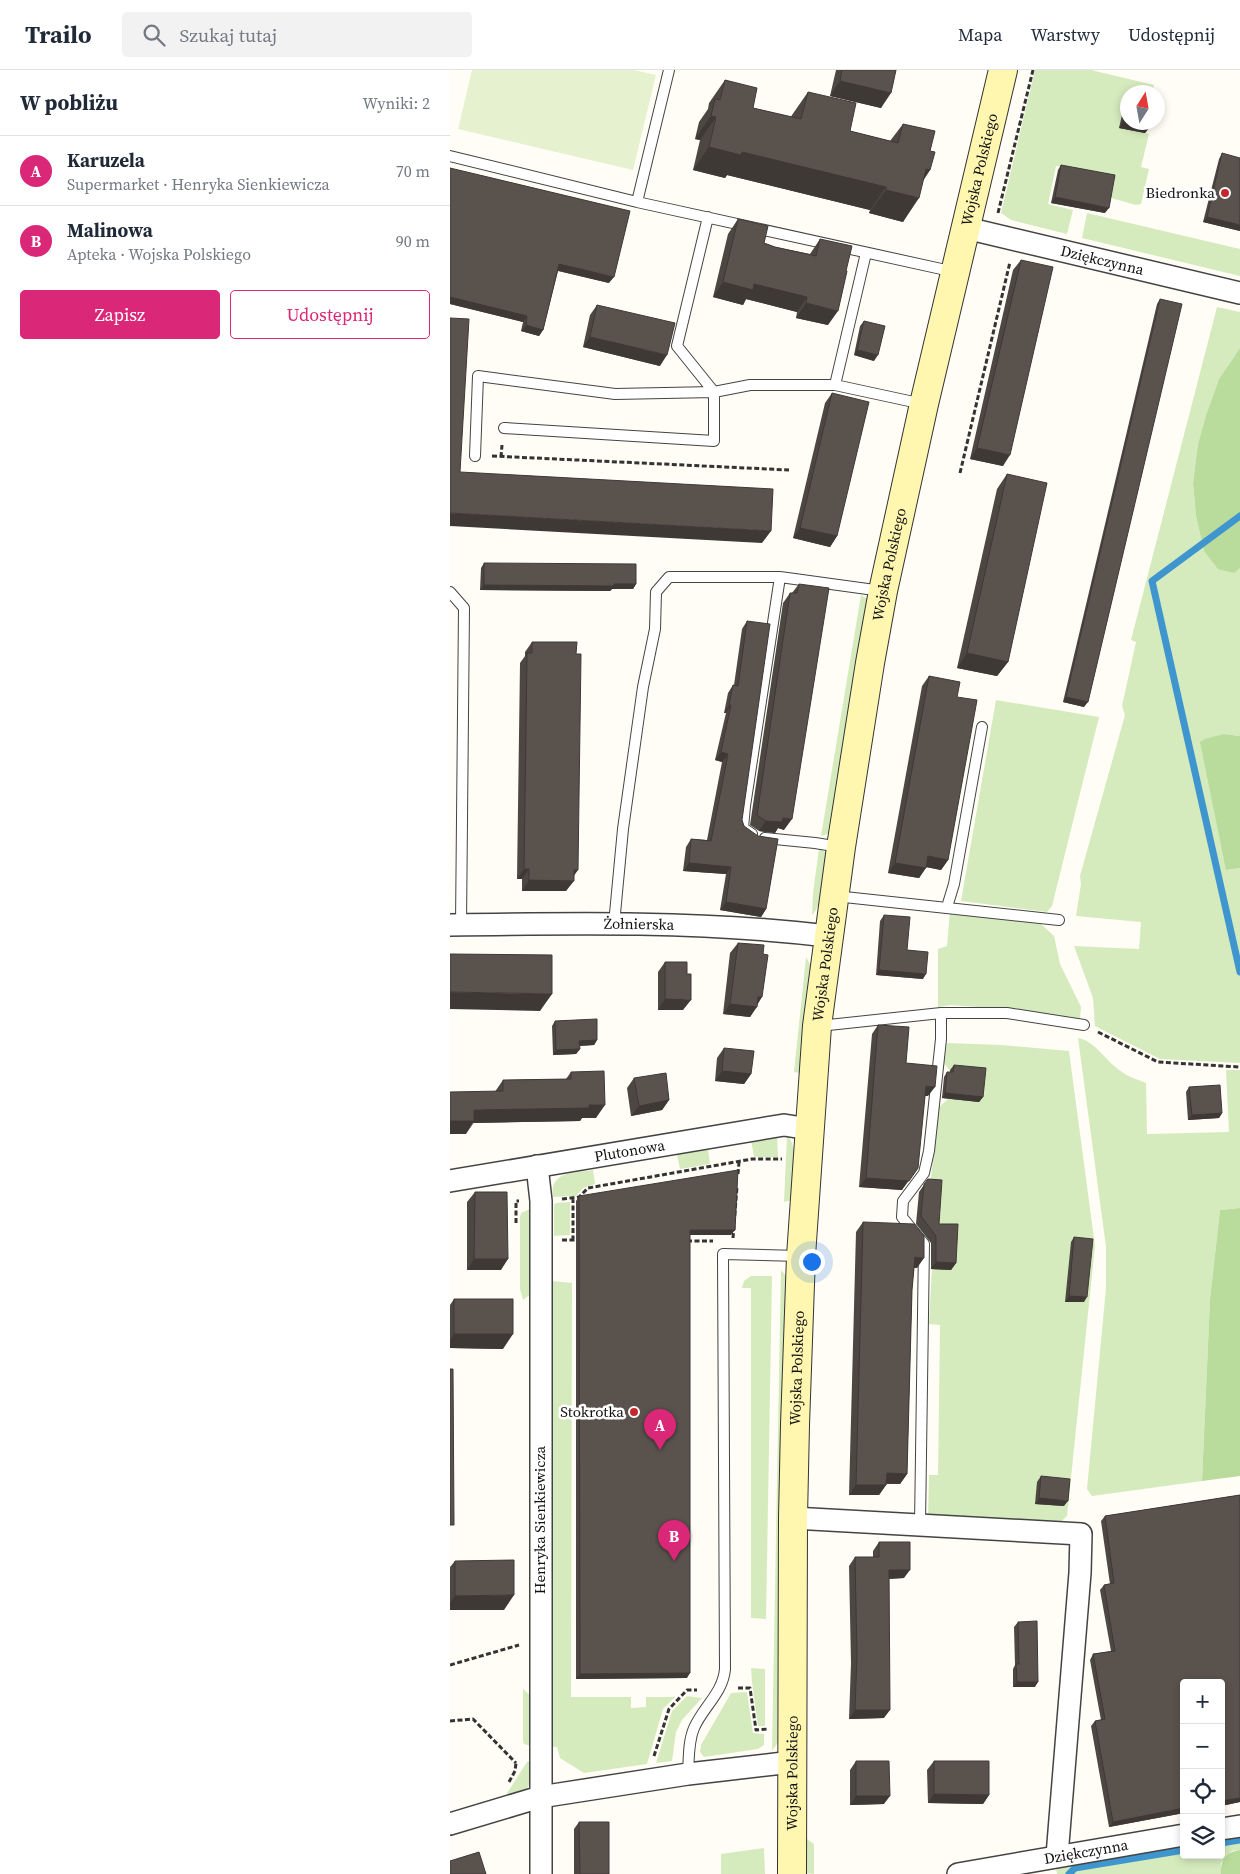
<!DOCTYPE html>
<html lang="pl">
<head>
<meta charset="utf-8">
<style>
  body { margin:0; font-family:"Source Serif 4",serif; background:#f2f2f3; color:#1f2937 }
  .controls { position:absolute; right:15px; bottom:15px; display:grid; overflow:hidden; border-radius:5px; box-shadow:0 2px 8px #0003 }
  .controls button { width:45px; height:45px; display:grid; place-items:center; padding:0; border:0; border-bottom:1px solid #e0e1e3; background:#fff; color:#1f2937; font:25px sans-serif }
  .compass { position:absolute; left:670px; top:15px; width:45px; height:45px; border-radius:50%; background:#fff; box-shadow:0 2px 8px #0003; rotate:11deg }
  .you { position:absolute; left:361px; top:1191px; width:18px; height:18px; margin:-12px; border:4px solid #fff; border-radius:50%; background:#1a73e8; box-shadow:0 0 0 8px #1a73e833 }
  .badge { display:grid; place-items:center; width:32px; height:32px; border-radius:50%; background:#db2777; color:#fff; font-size:16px; font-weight:700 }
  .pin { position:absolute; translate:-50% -41px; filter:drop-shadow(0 1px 2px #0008) }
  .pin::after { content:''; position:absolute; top:26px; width:18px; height:15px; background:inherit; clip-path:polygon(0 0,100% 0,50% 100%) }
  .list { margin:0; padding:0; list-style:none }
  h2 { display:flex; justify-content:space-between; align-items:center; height:65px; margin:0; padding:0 20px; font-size:21px }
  h2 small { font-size:16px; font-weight:400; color:#747a83 }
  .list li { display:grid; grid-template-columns:32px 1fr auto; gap:15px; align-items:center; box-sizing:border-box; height:70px; padding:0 20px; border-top:1px solid #e0e1e3 }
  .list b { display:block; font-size:19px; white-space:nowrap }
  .list p { margin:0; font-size:16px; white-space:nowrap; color:#747a83 }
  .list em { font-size:16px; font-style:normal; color:#747a83 }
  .actions { display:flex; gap:10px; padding:15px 20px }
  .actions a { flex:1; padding:11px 0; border:1px solid #db2777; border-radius:5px; text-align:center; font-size:18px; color:#db2777 }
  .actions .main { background:#db2777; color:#fff }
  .icon { flex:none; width:28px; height:28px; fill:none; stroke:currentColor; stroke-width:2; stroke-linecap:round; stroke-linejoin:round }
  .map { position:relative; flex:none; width:790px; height:1804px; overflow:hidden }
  header { display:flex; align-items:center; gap:30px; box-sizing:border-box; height:70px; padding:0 25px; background:#fff; border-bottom:1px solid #e0e1e3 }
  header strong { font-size:24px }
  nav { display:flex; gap:28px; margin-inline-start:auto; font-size:18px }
  .search { width:350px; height:45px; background:#f2f2f3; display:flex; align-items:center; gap:12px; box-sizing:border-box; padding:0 18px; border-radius:5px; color:#747a83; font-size:19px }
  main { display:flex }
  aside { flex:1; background:#fff }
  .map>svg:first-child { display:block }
  .green { fill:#d5ebbd }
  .forest { fill:#b9dc9c }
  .pitch { fill:#e6f2cf }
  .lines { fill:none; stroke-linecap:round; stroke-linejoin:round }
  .stream { stroke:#3f96cf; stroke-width:7 }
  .lane-casing { stroke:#444; stroke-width:12 }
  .street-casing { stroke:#444; stroke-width:24 }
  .secondary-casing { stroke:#333; stroke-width:30 }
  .path { stroke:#333; stroke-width:3; stroke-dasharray:5 2.5; stroke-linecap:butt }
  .lane { stroke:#fff; stroke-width:10 }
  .street { stroke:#fff; stroke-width:21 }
  .secondary { stroke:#fff6b0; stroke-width:28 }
  .wall { fill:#4d4742 }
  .shaded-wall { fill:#3f3936 }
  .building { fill:#5a524d; stroke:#3f3936 }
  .poi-dot { fill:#c4262e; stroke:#fff; stroke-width:2 }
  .labels { text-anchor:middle; stroke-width:5; stroke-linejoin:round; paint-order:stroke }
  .street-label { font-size:15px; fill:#111; stroke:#fff }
  .poi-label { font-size:15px; fill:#111; stroke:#fff; text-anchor:end }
</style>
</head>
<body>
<header>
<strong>Trailo</strong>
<div class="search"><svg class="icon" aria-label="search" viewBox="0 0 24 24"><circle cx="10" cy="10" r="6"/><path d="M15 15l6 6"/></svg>Szukaj tutaj</div>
<nav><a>Mapa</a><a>Warstwy</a><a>Udostępnij</a></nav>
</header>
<main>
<aside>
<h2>W pobliżu<small>Wyniki: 2</small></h2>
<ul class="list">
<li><span class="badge">A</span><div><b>Karuzela</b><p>Supermarket · Henryka Sienkiewicza</p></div><em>70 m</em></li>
<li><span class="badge">B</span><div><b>Malinowa</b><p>Apteka · Wojska Polskiego</p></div><em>90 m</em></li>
</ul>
<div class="actions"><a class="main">Zapisz</a><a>Udostępnij</a></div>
</aside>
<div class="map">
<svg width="790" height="1804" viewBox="0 0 790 1804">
  <rect width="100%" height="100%" fill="#fffdf5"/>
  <path class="green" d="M585 0H641L704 15 702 22H678L677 37 674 36 670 57 699 64 691 97 699 99 691 134 686 135 661 128 664 107 606 96 598 134 623 140 617 164 561 150 551 143Z
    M637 143 790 179V206L632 168Z
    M767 237 790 242V278L769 309 756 345 748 374 743 413 746 446 754 481 783 503 790 498V666L774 664 776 800 790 798V993L710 989 645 956 643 928 624 876 689 879 691 852 626 846 631 814 630 806 675 645 672 636 686 572 681 570Z
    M411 525 419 530 380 763 371 766Z
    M546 630 649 647 602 836 597 842 511 831Z
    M369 779 377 783C374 799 374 834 362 845L363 823Z
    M500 841 589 852 604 866 610 894 631 937 630 949 553 939 501 935 488 937V879L497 876Z
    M356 887 360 894V900L350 1003 344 1002Z
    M628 968C645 971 654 989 668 999 676 1006 686 1009 696 1013L697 1064 779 1062 776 1000H790V1138L770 1140 760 1229 752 1411 642 1426 637 1419 656 1218V1177Z
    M497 973 552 975 619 981 645 1176 617 1446 607 1455 478 1446 479 1405H488L490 1255 479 1254 484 1161 480 1117 489 1037 498 1029 500 1001 494 993Z
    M327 1064 328 1087H304L301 1070Z
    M337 1066C350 1075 343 1114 342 1130L334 1132Z
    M256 1076 258 1079 260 1094 230 1099 227 1085 230 1081Z
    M143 1100 145 1114 133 1118 126 1126 103 1127C99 1101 124 1103 143 1100Z
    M120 1132V1165L104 1166V1135L106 1133Z
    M82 1138V1223L73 1230 70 1219V1147L71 1143Z
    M331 1200 337 1207 329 1668 327 1674 322 1681Z
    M301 1206H322L316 1549 301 1548V1218H292L294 1211Z
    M101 1211 122 1213 121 1627H181V1638L196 1637V1627H225L213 1639 197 1694 134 1703 110 1688 107 1677H100Z
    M301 1598 315 1599V1656H308L302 1612Z
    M73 1619 82 1627 81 1676 74 1674 73 1671Z
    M297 1622 303 1663 314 1664V1675L308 1679 254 1687 250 1682 251 1675 281 1623Z
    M237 1626 252 1628 232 1650 226 1662 222 1691 206 1693 222 1641Z
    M81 1691V1710L76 1721 52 1731 77 1692Z
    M790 1766V1780L782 1781 771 1793V1804H607L606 1798 734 1775V1785H771V1769Z
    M357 1769 364 1774V1804L356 1803Z
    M314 1778 315 1804H271V1784Z"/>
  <path class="forest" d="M790 278V498L784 503 768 499 754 481 746 446 743 413 748 374 756 345 769 309Z
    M774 664 790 666V798L776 800 750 672 755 669Z
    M790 1138V1406L752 1411 760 1229 770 1140Z
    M790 1780V1804H771C770 1790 776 1782 790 1780Z"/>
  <path class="pitch" d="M22 0H184L206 5 183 100 8 59Z"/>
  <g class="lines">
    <path class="stream" d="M790 446 702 511 790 902
      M771 1773 790 1770
      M619 1804 625 1798 734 1780"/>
    <defs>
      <path id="lane" d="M0 86 187 132 505 202
        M187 132 219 0
        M258 147 227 276 264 322 300 315H385L473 334
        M385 315 416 183
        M25 386 28 306 165 324 264 322V371L54 358
        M0 522 14 538 11 855
        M302 764 293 758 295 736 330 507
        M315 768 365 773 390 777
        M385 826 609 850
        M497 837 504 814 532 657
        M164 854 173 759 193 617 205 559 206 522 219 507H330L432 521
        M369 956 491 943H557L634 955
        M470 1455 474 1174 452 1147 453 1131 474 1103 479 1081 491 969V943
        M238 1704C239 1689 238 1672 244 1658 253 1637 273 1623 275 1599L273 1184 350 1186"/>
      <g id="street">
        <path id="s1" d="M516 158 790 223"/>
        <path id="s2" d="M0 855C126 853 253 851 378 866"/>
        <path d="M87 1096 91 1131V1804"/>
        <path id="s3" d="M0 1111 334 1055 359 1059"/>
        <path d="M343 1448 631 1464 630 1503 607 1786"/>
        <path d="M0 1754 90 1727 238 1704 342 1692"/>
        <path d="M771 1759 790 1756"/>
        <path id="s4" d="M508 1804 734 1765"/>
      </g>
      <g id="secondary">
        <path id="s5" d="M342 1804 343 1448 345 1355 351 1186 367 956 391 777 420 593 433 521 474 334 553 0"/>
      </g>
    </defs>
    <use href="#lane" class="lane-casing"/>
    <use href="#street" class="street-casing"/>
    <use href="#secondary" class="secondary-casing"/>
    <path class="path" d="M548 143 583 0
      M42 386 339 400
      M51 387 52 375
      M510 403 560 192
      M648 962 708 992 790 997
      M288 1104 289 1092
      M123 1128V1170
      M112 1129 129 1127 138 1118 302 1089H332
      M66 1153V1131H69
      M283 1168 287 1117
      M112 1170H128
      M237 1171H263
      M0 1595 69 1575
      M288 1618H300L306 1660 318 1659
      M0 1651 23 1649 66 1693
      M204 1686 219 1639 237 1620H247
      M59 1712 65 1701 66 1693"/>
    <use href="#lane" class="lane"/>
    <use href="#street" class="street"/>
    <use href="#secondary" class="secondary"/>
  </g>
  <path class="wall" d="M386 0H446L431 38 380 26Z
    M275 10 303 38 341 47 342 45 358 22 400 61 440 71 453 54 480 81V100L473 111 453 152 419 143 420 140 277 105 275 108 243 100 250 70 245 69 249 52 258 39 259 33Z
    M678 31 699 58 695 63 669 58 674 36Z
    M772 83 790 161 753 152 769 89Z
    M611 95 655 143 601 133 608 100Z
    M0 98 159 213 108 201 93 260 89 266 71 261 73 252 0 234Z
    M288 149 314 173 325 177 360 184 370 169 378 255 346 248 347 242 296 229 293 235 263 227 278 164Z
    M571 190 553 396 520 389 563 200Z
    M710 229 634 637 613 632 707 234Z
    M147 235 210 296 133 277 140 245Z
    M414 251 424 291 404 285 410 256Z
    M382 323 387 466 380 477 343 468 375 333Z
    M557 404 558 592 547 606 507 598 547 419Z
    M34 493 186 514 183 519H162L160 521 30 520 31 498Z
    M349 514 334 760 328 758 325 763 309 761 300 755 333 533 340 523H342Z
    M297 551 292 750 316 839 311 847 270 840 276 804 233 801 236 777 241 769 257 770 272 692 265 690 276 643H274L278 623 283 615H284L292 559Z
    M82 572 124 807 116 821H72V809H67L70 593 75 586V582Z
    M479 606 507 627 498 790 491 800 476 797 469 808 438 803 472 616Z
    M434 845 457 880 473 909 426 905 430 851Z
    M288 873 307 935V937L300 947 273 944 280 883Z
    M215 892 237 904 233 940H208V902Z
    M105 951 147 970 144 975 129 976 130 979 126 984 103 985 102 956Z
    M428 955 456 993 478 1026H475L452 1120 409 1117 422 964Z
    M274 978 301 1004 294 1014 265 1011 267 988Z
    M504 995 533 1027 529 1032 492 1028 494 1007 497 1002H500V1000Z
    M121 1002 146 1048H132L130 1051 23 1053 16 1064 53 1010 116 1009Z
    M184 1008 219 1030 212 1040 181 1046 177 1018Z
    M739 1017 772 1043 769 1048 738 1050 736 1022Z
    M478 1109 489 1154 506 1193 501 1200 481 1199V1173L466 1154 469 1122Z
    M25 1122 51 1200H17V1132Z
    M129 1126 281 1165H240L237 1608 126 1609V1131Z
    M413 1152 467 1198H464L462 1220 457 1404 450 1414H437L436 1415 429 1425H399L406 1162Z
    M624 1167 634 1232H615L621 1172Z
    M4 1229 53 1279 0 1278V1235Z
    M591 1406 614 1436 585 1434 587 1412Z
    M790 1425V1732L771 1736V1613H734V1743L659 1757 641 1656 645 1651 651 1650 640 1590 643 1584 661 1581 650 1520 654 1515 660 1514 651 1451 655 1446Z
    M429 1472 454 1508 439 1509 434 1648 399 1649 401 1593 399 1496 405 1487H423V1481Z
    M5 1491 54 1540H0V1497Z
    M568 1552 585 1617H563V1599L565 1595 564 1557Z
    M406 1691 434 1734 400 1735V1700Z
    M484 1691 539 1725 533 1734 478 1733 477 1700Z
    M129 1752 159 1804H124V1759Z"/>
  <path class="shaded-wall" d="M390 11 441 23 431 38 380 26Z
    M261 46 266 47 250 70 245 69Z
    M673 52 699 58 695 63 669 58Z
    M259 77 292 82 436 117 420 140 277 105 275 108 243 100Z
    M476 99 480 100 464 123Z
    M436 120 469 128 453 152 419 143Z
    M605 127 659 138 655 143 601 133Z
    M757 147 790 155V161L753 152Z
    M109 194 164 207 159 213 105 200Z
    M273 212 304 214 357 227 347 242 296 229 293 235 263 227Z
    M0 227 77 246 73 252 0 234Z
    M356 233 388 241 378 255 346 248Z
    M76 255 93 260 89 266 71 261Z
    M140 267 217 285 210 296 133 277Z
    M407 280 428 285 424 291 404 285Z
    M527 378 560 385 553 396 520 389Z
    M0 443 321 461 312 473 0 456Z
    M350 458 387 466 380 477 343 468Z
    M164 514H186L183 519H162L160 521 30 520 34 515Z
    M517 583 558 592 547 606 507 598Z
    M616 627 638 632 634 637 613 632Z
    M279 635H281L276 643H274Z
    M271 682 278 684 272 692 265 690Z
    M333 748 342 749 334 760 328 758 325 763 309 761 316 751Z
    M478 786 498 790 491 800 471 796Z
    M239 793 281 797 276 804 233 801Z
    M445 793 476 798 469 808 438 803Z
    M74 799H79L72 809H67Z
    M124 800H128L121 810Z
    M79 810 124 811 116 821H72Z
    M276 832 316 839 311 847 270 840Z
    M429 900 476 904 473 909 426 905Z
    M0 922 102 924 90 941 0 939Z
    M308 927H312L300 947 273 944 280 934Z
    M215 929 241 930 233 940H208Z
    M147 970 144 975 126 976 129 971Z
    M130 979 126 984 103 985 106 980Z
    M272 1001 301 1004 294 1014 265 1011Z
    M476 1016 485 1017 478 1026 469 1025Z
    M495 1023 533 1027 529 1032 492 1028Z
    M219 1030 212 1040 181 1046 189 1036Z
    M139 1035H155L146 1048H132L130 1051 23 1053 16 1064H0V1051L24 1040Z
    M772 1043 769 1048 738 1050 742 1045Z
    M468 1098 452 1120 409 1117 416 1108Z
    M240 1160H285L281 1165H237Z
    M465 1187 474 1188 467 1198 458 1197Z
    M24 1189H58L51 1200H17Z
    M486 1192 506 1193 501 1200 481 1199Z
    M619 1226 637 1227 634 1232H615Z
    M4 1264H63L53 1279 0 1278V1270Z
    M437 1403 457 1404 450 1414 430 1413Z
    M406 1415H436L429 1425H399Z
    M589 1428 618 1431 614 1436 585 1434Z
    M439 1500H460L454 1508 433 1509Z
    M64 1525 54 1540H0V1533L5 1526Z
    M240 1603 237 1608 126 1609 130 1604Z
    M567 1612H588L585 1617H563Z
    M405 1640H440L434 1648 399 1649Z
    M484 1724 539 1725 533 1734 478 1733Z
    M406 1726H440L434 1734 400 1735Z
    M790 1728V1732L771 1736V1731Z
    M734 1738V1743L659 1757 663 1752Z"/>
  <path class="building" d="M392 0H446L441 23 390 11Z
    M275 10 307 18 303 38 351 49 358 22 406 33 400 61 448 73 453 54 485 61 480 81 485 82 480 100 476 99 469 128 436 120V117L292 82 291 85 259 77 266 47 261 46 265 29 270 30Z
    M678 32V52H700L699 58 673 52Z
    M772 83 790 88V155L757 147Z
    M611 95 665 105 659 138 605 127Z
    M0 98 180 141 164 207 109 194 93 260 76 255 77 246 0 227Z
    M288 149 318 156 314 173 325 177 366 186 370 169 402 176 396 201H397L388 241 356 233 357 227 304 214 303 220 273 212Z
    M571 190 603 197 560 385 527 378Z
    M710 229 732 234 638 632 616 627Z
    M147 235 225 253 217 285 140 267Z
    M0 248 19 249 10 402 323 419 321 461 0 443Z
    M414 251 435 256 428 285 407 280Z
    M382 323 419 332 387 466 350 458Z
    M557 404 597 413 558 592 517 583Z
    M34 493 186 494V514H164V516L34 515Z
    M349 514 379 518 342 749 333 748 332 752 316 751 307 745 340 523H347Z
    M297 551 320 554 292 750 294 756 308 766 328 769 316 839 276 832 281 797 239 793 241 769 261 771 278 684 271 682 281 635H279L283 615 288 616Z
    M82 572H127L126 584H131L128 800H124V811L79 810V799H74L77 583H82Z
    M479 606 510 612 507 627 527 630 498 790 478 786 476 798 445 793Z
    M434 845 460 847 457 880 478 882 476 904 429 900Z
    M288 873 314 875 313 884 318 885 312 927H308L307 937 280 934Z
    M0 884 102 885V924L0 922Z
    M215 892H237V904H241V930L215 929Z
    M147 949V970L129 971 130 979 106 980 105 951Z
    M428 955 459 957 456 993 487 996 485 1017 476 1016 468 1098 459 1111 416 1108Z
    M274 978 304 981 301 1004 272 1001Z
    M504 995 536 998 533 1027 495 1023 497 1002H503Z
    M154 1001 155 1035H139V1038L24 1040V1051H0V1022L53 1021V1010L121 1009V1002Z
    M216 1003 219 1030 189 1036 184 1008Z
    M770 1015 772 1043 742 1045 739 1017Z
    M288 1100 285 1160H240V1603L130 1604 129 1126Z
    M478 1109 492 1110 489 1154H508L506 1193 486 1192V1166L471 1146 474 1114Z
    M25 1122H57L58 1189H24Z
    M413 1152 464 1154 474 1166V1188L465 1187 462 1220 457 1404 437 1403 436 1415H406Z
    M624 1167 643 1169 637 1227 619 1226Z
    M4 1229H63V1264H4Z
    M0 1299H3L4 1455H0Z
    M591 1406 620 1409 618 1431 589 1428Z
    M790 1425V1728L771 1731V1613H734V1738L663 1752 645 1651 655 1649 643 1584 665 1581 654 1515 664 1513 655 1446Z
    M429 1472H460V1500H439L440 1640H405L407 1585 405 1487H429Z
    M64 1490V1525L5 1526V1491Z
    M587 1551 588 1612H567L566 1594H569L568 1552Z
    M406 1691H439L440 1726H406Z
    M484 1691H539V1725L484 1724Z
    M129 1752H159V1804H130Z
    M29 1782 36 1804H0V1791Z"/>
  <g class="poi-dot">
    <circle cx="775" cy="123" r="5"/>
    <circle cx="184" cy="1342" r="5"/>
  </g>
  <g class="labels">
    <g class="street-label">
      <text dy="5" stroke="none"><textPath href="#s5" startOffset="1721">Wojska Polskiego</textPath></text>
      <text dy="5" stroke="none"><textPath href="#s1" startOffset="140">Dziękczynna</textPath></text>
      <text dy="5" stroke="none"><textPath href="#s5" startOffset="1316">Wojska Polskiego</textPath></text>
      <text dy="5" stroke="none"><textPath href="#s2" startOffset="189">Żołnierska</textPath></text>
      <text dy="5" stroke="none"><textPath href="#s5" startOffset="911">Wojska Polskiego</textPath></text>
      <text dy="5" stroke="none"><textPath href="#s3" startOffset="182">Plutonowa</textPath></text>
      <text dy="5" stroke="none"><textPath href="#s5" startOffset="506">Wojska Polskiego</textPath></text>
      <text transform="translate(90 1450) rotate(-90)" y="5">Henryka Sienkiewicza</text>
      <text dy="5" stroke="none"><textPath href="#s5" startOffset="101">Wojska Polskiego</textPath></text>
      <text dy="5" stroke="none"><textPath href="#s4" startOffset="130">Dziękczynna</textPath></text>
    </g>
    <g class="poi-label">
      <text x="765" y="128">Biedronka</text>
      <text x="174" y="1347">Stokrotka</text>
    </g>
  </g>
</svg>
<div class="controls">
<button>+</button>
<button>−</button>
<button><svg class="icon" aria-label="locate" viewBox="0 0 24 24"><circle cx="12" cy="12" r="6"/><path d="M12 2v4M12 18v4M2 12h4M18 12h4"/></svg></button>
<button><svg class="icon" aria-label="layers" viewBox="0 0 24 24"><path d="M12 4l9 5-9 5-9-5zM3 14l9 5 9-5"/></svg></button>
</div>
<svg class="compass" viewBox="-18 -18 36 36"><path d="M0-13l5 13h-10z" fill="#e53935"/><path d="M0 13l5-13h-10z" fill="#747a83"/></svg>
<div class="you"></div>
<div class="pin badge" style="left:210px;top:1380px">A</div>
<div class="pin badge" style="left:224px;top:1491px">B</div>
</div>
</main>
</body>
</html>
